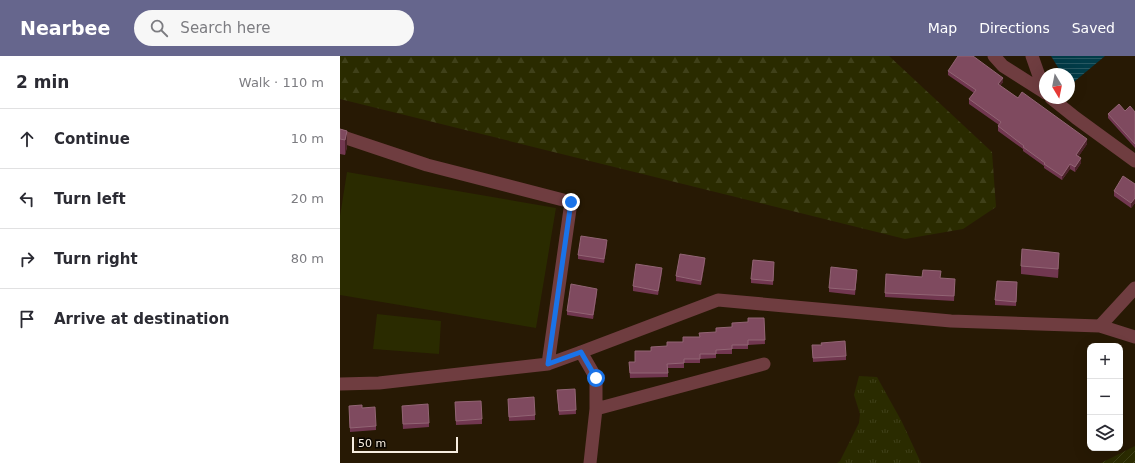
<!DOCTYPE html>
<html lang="en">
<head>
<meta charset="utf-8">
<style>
  body { margin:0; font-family:"DejaVu Sans",sans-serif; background:#f7f7f7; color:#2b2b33 }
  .controls { position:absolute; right:12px; bottom:12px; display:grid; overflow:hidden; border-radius:8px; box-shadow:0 4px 16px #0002 }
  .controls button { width:36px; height:36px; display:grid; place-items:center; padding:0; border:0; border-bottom:1px solid #e1e1e2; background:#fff; color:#2b2b33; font:20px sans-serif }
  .compass { position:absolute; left:699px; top:12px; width:36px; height:36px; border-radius:50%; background:#fff; box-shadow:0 4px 16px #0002; rotate:170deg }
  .scale { position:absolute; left:12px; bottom:10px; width:106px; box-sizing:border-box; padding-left:4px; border:2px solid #f7ede0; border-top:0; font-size:11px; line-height:14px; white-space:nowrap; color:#f7ede0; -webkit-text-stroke:3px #0b0601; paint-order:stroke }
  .stop { position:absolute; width:12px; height:12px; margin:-9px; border:3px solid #1a73e8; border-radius:50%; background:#fff }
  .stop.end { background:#1a73e8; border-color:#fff; box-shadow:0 1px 4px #0008 }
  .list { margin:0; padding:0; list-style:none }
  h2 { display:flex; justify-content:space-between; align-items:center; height:52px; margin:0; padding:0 16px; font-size:17px }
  h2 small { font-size:13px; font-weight:400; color:#7c7c81 }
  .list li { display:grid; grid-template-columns:26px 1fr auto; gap:12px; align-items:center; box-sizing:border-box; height:60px; padding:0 16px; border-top:1px solid #e1e1e2 }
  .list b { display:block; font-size:15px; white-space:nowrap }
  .list em { font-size:13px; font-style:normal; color:#7c7c81 }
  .icon { flex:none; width:22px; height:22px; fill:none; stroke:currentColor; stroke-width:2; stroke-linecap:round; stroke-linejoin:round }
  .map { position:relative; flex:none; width:795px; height:407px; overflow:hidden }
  header { display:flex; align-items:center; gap:24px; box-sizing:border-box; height:56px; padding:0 20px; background:#66668d; color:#fff }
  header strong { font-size:19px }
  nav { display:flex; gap:22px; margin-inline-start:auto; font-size:14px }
  .search { width:280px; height:36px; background:#f7f7f7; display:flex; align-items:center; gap:10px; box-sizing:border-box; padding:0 14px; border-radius:22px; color:#7c7c81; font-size:15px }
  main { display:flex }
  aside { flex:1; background:#fff }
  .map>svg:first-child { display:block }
  .grass { fill:url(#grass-tufts) }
  .forest { fill:url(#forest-firs) }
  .garden { fill:url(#garden-furrows) }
  .pitch { fill:#2a2b00 }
  .water { fill:url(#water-rules) }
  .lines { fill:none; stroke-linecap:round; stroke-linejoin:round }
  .street { stroke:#6f3d40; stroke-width:13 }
  .wall { fill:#713750 }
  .shaded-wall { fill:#4d232b }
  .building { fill:#7f4a5f; stroke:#926474 }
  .route { stroke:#1a73e8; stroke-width:5 }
</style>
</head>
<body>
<header>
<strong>Nearbee</strong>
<div class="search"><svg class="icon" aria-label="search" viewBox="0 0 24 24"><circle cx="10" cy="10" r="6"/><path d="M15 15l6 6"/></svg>Search here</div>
<nav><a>Map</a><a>Directions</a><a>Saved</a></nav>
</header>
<main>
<aside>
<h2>2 min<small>Walk · 110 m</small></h2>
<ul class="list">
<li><svg class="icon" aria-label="ahead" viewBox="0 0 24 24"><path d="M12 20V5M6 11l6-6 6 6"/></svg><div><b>Continue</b></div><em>10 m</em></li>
<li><svg class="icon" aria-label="left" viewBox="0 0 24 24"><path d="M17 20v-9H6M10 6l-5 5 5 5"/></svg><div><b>Turn left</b></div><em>20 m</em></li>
<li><svg class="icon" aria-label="right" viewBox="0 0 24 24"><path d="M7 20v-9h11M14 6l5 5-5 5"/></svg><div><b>Turn right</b></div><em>80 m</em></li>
<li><svg class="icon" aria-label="arrive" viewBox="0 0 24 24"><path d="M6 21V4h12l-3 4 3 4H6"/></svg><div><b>Arrive at destination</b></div></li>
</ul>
</aside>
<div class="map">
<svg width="795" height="407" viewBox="0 0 795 407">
  <defs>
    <pattern id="grass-tufts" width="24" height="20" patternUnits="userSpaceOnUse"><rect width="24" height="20" fill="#2a2b00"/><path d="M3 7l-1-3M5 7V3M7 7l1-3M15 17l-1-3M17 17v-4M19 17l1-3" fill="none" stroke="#3f4019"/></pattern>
    <pattern id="forest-firs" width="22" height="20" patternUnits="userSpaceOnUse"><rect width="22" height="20" fill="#2a2b00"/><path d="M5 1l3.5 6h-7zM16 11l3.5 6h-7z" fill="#3f4019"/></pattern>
    <pattern id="garden-furrows" width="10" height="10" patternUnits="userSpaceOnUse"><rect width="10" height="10" fill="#2a2b00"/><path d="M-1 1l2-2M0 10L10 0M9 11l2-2" fill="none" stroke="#3f4019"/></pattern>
    <pattern id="water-rules" width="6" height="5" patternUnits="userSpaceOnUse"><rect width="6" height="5" fill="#023c48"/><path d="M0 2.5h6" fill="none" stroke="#285862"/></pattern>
  </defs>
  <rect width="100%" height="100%" fill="#271904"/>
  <path class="grass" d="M519 320 537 321 562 366 581 407H497L500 405 519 367 520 358 514 339Z"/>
  <path class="forest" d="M0 0H549L652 96 656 151 623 173 565 183 0 43Z"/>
  <path class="garden" d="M795 390V407H761Z"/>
  <path class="pitch" d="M7 116 216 152 196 272 0 239V160Z
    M37 258 101 265 99 298 33 293Z"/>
  <path class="water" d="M711 0H765L729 30V18H722Z"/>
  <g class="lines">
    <path class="street" d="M654 0 663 10 704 36
      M692 0 705 37
      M711 42 736 62 795 105
      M0 80 87 109 231 146 208 308
      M760 270 795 232
      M241 296 256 322V353L250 407
      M0 328 39 327 208 308 241 296 378 244 611 265 760 270 795 281
      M256 353 424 308"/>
  </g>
  <path class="wall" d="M608 15 663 26 660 30 747 88 738 101 741 107 735 116 730 113 722 124 704 112V110L683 95V93L658 75V70L659 69 629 48V43L634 37 608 19Z
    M785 55 795 56V92L768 62V58Z
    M0 73 7 75V91L5 99 0 98Z
    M795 128V147L791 152 774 140V135Z
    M267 188 264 207 238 203V199Z
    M719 205 718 222 681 218V210Z
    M365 206 361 229 336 225V220Z
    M434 210 433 229 411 227V223Z
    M322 216 318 239 293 235V230Z
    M517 218 515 239 489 236V232Z
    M601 222 615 227 614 245 545 241V237Z
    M677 231 676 250 655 249V244Z
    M257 237 253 263 227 259V255Z
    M424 262 425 288 408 289V293H392V298H376V302L360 303V307H344V312H328V321L290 322 289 306H295L311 295Z
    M472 289H482L506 300V304L473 306Z
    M235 333 236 358 219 359 217 338Z
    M168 343 195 359V364L169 365Z
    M115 346 142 363V368L116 369Z
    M9 350 22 352 36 370V374L10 376Z
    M62 354 89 367V371L63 373Z"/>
  <path class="shaded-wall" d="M663 22V26L658 33V28Z
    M7 75V91L5 99V84Z
    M747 83V88L736 104V99Z
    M741 102V107L735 116V111Z
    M730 108V113L722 124V120Z
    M795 142V147L791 152V147Z
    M267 184V188L264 207V203Z
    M719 197V205L718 222V213Z
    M365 202V206L361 229V225Z
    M322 212V216L318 239V235Z
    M257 233V237L253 263V259Z"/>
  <path class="building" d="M618 0H633L663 22 658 28 678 42 682 36 747 83 736 99 741 102 735 111 730 108 722 120 704 108 705 107 683 91 684 90 658 70 661 66 629 43 636 34 608 15Z
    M779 48 785 55 790 50 795 56V88L768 58Z
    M0 73 7 75 5 84 0 83Z
    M783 120 795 128V142L791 147 774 135Z
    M241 180 267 184 264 203 238 199Z
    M682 193 719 197 718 213 681 210Z
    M340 198 365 202 361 225 336 220Z
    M413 204 434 206 433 225 411 223Z
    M296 208 322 212 318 235 293 230Z
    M491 211 517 214 515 234 489 232Z
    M583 214 601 215 600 222 615 223 614 240 545 237 546 218 582 221Z
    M657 225 677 226 676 246 655 244Z
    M231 228 257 233 253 259 227 255Z
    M408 262H424L425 284H408V289H392V293L376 294V298H360V303H344V307L327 308 328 317H290L289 306H295V295H311V291L327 290V286H343V281H360L359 277 376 276V272L392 271V267L408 266Z
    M505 285 506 300 473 302 472 289H482L481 287Z
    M235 333 236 354 219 355 217 334Z
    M194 341 195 359 169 361 168 343Z
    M141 345 142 363 116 365 115 346Z
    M88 348 89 367 63 368 62 350Z
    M22 349V352L35 351 36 370 10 372 9 350Z"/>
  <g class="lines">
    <path class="route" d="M231 146 208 308 241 296 256 322"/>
  </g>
</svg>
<div class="controls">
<button>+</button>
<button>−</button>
<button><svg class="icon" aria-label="layers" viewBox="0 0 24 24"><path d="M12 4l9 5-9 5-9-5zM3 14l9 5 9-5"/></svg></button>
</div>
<svg class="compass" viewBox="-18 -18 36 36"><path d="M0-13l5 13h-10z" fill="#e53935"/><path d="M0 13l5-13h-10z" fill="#7c7c81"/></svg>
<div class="scale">50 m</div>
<div class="stop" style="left:256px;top:322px"></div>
<div class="stop end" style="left:231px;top:146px"></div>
</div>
</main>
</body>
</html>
